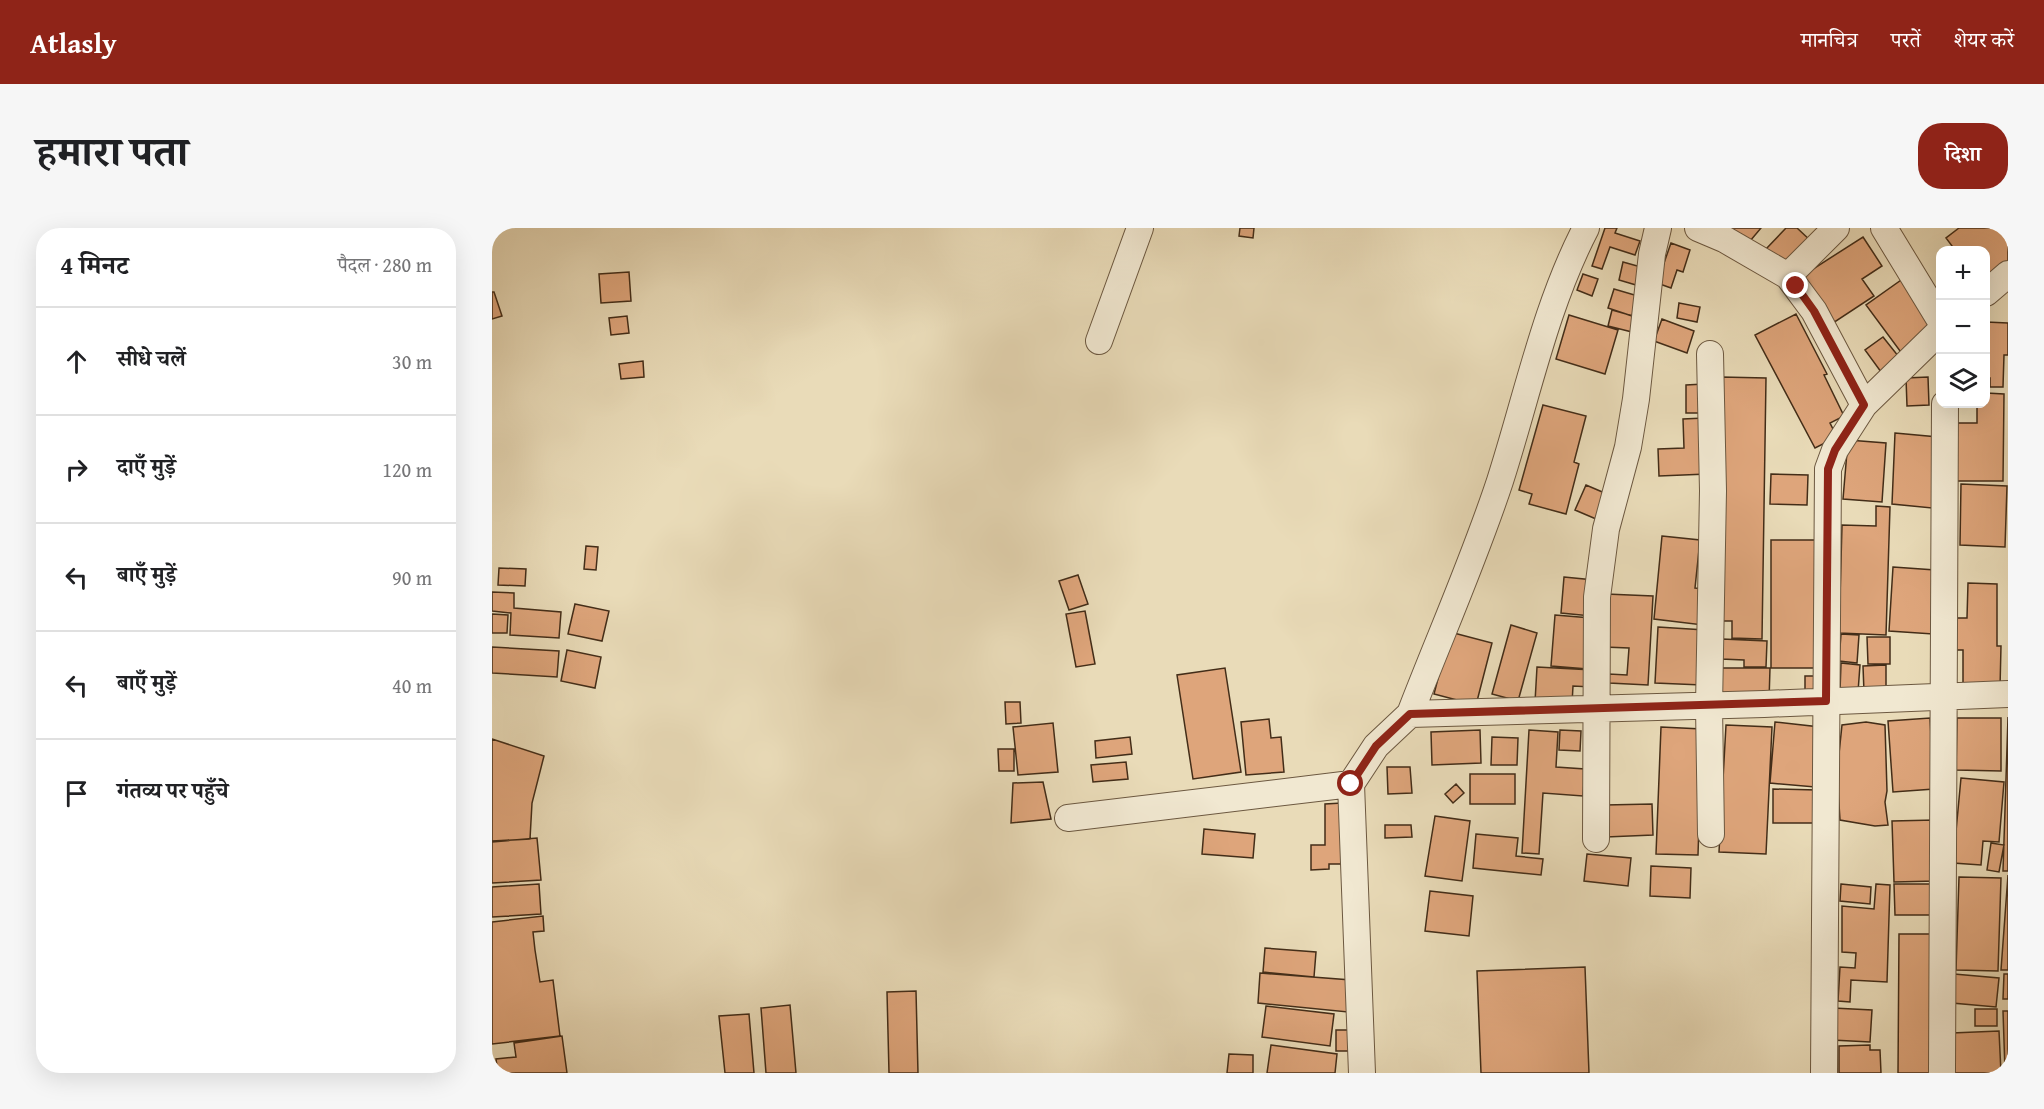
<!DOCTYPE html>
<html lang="hi">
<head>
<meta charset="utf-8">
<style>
  body { margin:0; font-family:"Gentium Book Plus","Noto Serif Devanagari",serif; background:#f6f6f6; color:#202124 }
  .controls { position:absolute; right:18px; top:18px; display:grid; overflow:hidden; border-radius:12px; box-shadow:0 6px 24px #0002 }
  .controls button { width:54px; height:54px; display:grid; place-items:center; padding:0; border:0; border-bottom:2px solid #e0e0e0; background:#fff; color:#202124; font:30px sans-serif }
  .stop { position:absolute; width:18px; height:18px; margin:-14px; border:4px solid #8f2418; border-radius:50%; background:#fff }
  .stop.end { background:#8f2418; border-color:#fff; box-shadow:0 2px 6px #0008 }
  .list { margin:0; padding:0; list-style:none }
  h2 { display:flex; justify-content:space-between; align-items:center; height:78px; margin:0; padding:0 24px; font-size:26px }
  h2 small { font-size:20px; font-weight:400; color:#757577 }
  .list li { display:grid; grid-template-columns:39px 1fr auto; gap:18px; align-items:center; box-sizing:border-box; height:108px; padding:0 24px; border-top:2px solid #e0e0e0 }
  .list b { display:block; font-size:22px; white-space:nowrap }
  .list em { font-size:20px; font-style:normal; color:#757577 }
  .icon { flex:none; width:33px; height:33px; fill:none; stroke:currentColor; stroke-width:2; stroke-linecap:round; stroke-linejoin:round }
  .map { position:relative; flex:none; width:1516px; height:845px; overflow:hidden; border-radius:24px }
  header { display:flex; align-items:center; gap:36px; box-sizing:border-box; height:84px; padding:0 30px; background:#8f2418; color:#fff }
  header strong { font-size:28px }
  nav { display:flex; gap:33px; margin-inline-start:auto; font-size:21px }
  .intro { display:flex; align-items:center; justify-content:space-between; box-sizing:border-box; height:144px; padding:0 36px }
  h1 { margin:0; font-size:42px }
  .button { padding:15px 27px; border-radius:24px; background:#8f2418; color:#fff; font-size:21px; font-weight:700 }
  main { display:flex; gap:36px; padding:0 36px }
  aside { flex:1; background:#fff; border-radius:24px; box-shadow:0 6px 24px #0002 }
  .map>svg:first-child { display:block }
  .building { fill:#dea57b; stroke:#432d18; stroke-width:1.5 }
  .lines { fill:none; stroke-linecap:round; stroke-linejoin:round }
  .street-casing { stroke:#6c5840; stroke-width:28 }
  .street { stroke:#f1e8d1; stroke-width:26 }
  .route { stroke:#8f2418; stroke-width:8 }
</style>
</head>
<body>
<header>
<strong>Atlasly</strong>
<nav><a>मानचित्र</a><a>परतें</a><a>शेयर करें</a></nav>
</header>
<div class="intro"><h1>हमारा पता</h1><a class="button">दिशा</a></div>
<main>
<aside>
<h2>4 मिनट<small>पैदल · 280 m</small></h2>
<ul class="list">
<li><svg class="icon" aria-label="ahead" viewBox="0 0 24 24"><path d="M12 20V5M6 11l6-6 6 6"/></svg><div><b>सीधे चलें</b></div><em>30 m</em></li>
<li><svg class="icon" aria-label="right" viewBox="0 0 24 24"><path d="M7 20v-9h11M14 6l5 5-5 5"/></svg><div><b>दाएँ मुड़ें</b></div><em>120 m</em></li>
<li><svg class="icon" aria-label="left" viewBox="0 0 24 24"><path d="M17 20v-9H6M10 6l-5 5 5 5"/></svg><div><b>बाएँ मुड़ें</b></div><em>90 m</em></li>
<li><svg class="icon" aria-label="left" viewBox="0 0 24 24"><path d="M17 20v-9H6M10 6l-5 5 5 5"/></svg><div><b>बाएँ मुड़ें</b></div><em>40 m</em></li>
<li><svg class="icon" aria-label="arrive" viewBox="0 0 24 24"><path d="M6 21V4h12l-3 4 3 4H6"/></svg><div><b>गंतव्य पर पहुँचे</b></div></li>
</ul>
</aside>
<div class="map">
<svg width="1516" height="845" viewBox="0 0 1516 845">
  <rect width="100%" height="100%" fill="#e9dbb8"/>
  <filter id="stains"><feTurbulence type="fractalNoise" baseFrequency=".00333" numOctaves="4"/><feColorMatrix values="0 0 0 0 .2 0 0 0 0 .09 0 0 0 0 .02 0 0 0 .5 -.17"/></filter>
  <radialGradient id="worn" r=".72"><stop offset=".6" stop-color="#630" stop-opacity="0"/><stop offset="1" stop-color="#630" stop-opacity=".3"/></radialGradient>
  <path class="building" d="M748 0H762L761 10 747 8Z
    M1113 0H1125L1123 5 1148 13 1143 27 1118 19 1110 41 1100 38Z
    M1230 0H1269L1253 19Z
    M1294 0H1305L1320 14 1295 41 1274 21Z
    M1467 0H1516V38L1494 58V22H1463L1454 10Z
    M1371 9 1390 38 1370 51 1382 68 1338 97 1307 50Z
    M1179 15 1198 22 1191 44 1185 42 1179 60 1165 55Z
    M1131 34 1149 39 1144 57 1127 52Z
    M137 44 139 73 109 75 107 46Z
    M1091 46 1106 51 1100 68 1085 62Z
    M1412 50 1448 100 1411 127 1374 77Z
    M1122 61 1146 68 1140 88 1116 80Z
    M0 64H2L10 88 0 91Z
    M1187 75 1208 79 1205 94 1185 90Z
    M1120 82 1152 91 1148 106 1116 98Z
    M1304 86 1335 146 1332 147 1352 188 1338 195 1345 209 1323 220 1263 107Z
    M1077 87 1126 102 1113 146 1064 131Z
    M135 88 137 105 119 107 117 90Z
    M1170 91 1202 103 1195 125 1162 113Z
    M1494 94 1516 95V127H1512L1511 159H1498V150H1494Z
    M1391 109 1411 134 1392 148 1373 122Z
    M151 133 152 149 129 151 127 136Z
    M1229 149 1274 150 1270 411 1240 410V393H1225Z
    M1436 149 1437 177 1415 178 1414 150Z
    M1212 156 1213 185H1194V157Z
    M1494 165 1512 166 1511 253H1464L1465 195H1485V176H1494Z
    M1051 177 1094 188 1082 234 1087 236 1074 286 1037 276 1040 266 1027 262Z
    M1212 190 1215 246 1167 248 1166 221 1192 220 1191 191Z
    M1403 205 1446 209 1440 280 1400 276Z
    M1356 212 1394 215 1390 274 1351 271Z
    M1279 246 1316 247 1315 277 1278 276Z
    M1469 256 1515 258 1513 319 1468 317Z
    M1094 257 1115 266 1104 291 1083 282Z
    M1384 278 1398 279 1394 407 1347 405 1350 297 1384 298Z
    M1170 308 1208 312 1203 360 1214 361 1211 397 1162 391Z
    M1279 312H1324L1323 440H1279Z
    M94 318 106 319 104 342 92 341Z
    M1401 339 1443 342 1439 391H1442L1441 406 1397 403Z
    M7 340 34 341 33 358 6 357Z
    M586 347 596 376 577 382 567 353Z
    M1072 349 1102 352 1099 388 1069 385Z
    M1476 355 1505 356V418H1509L1508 460H1471V422H1461V390H1475Z
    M0 364 22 365V380L69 384 67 410 18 407 19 385 0 383Z
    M1114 366 1161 368 1156 457 1117 455V446L1135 447 1137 420 1112 419Z
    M83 376 117 383 110 413 76 406Z
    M593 383 603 436 584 439 574 386Z
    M0 386 16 387 15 405H0Z
    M1063 387 1099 390 1096 441 1059 438Z
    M1019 397 1045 405 1026 473 1000 466Z
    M1166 399 1213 402 1210 457 1163 455Z
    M958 404 1000 415 984 477 942 466Z
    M1349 406 1367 407 1365 435 1347 433Z
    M1375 409H1398V436H1376Z
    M1230 411 1275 413 1274 439H1252V432L1229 431Z
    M0 419 67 423 65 449 0 445Z
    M75 422 109 429 103 460 69 453Z
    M1349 435 1368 437 1366 464 1348 463Z
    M1394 437V464H1372L1371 438Z
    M1045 439 1101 442 1100 459 1081 458 1080 476 1043 474Z
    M733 440 749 544 701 551 685 447Z
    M1230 440H1278L1277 473 1229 472Z
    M1313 448H1325V465H1313Z
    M513 474H528L529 495 514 496Z
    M1516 489V643H1511Z
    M1438 490 1442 561 1401 564 1396 493Z
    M1465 490H1509V543L1464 542Z
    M777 491 779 510 789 509 792 544 754 547 749 494Z
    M1283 494 1328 499 1323 559 1278 555Z
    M1374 494 1393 497 1395 563 1393 574 1396 597 1383 598 1348 592 1345 545 1350 497Z
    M561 495 566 544 526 547 521 499Z
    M1234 497 1280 499 1274 626 1227 624Z
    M1169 499 1210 501 1206 627 1164 626Z
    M988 502 989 535 940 537 939 504Z
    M1037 502 1066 504 1064 539 1093 541 1091 568 1051 565 1047 626 1030 625Z
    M1068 502 1089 503 1088 523 1067 522Z
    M638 509 640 526 604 530 603 513Z
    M1000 509 1026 510 1025 537H999Z
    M0 511 52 528 40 575 38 611 0 613Z
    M506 521H522V543H507Z
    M634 534 636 551 601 554 599 537Z
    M895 539H918L920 565 896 566Z
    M978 546H1023V576H978Z
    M1469 550 1512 554 1507 614 1491 613 1489 637 1461 635Z
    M551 554 559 591 519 595 521 555Z
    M964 556 972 565 961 575 953 566Z
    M1281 561 1325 562V595H1281Z
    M850 575 851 636H837V641L819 642V617H833V576Z
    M1160 576 1161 607 1114 609 1113 577Z
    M943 588 978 593 970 653 933 648Z
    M1443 592 1444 653 1402 654 1400 593Z
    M893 597H919L920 609 893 610Z
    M712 601 763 606 761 630 710 626Z
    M984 606 1026 610 1024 628 1051 631 1049 647 981 640Z
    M45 610 49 652 0 655V614Z
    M1499 615 1512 617 1507 644 1495 642Z
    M1095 626 1139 630 1136 658 1092 653Z
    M1159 638 1199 640 1198 670 1158 668Z
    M1516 647V742H1509Z
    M1467 649 1509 650 1506 743 1464 742Z
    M47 656 49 686 0 689V659Z
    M1349 656 1379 659 1378 676 1348 673Z
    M1384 656 1398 657 1395 754 1359 752 1358 774 1346 773 1348 739 1363 740 1364 725 1350 724V678L1382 681Z
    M1402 656H1447V687H1403Z
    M938 663 981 668 977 708 933 703Z
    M51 688 52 703 41 704 43 722 48 754 61 752 68 808 0 816V694Z
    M1407 706H1446L1445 845H1406Z
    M773 720 824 724 822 749 771 744Z
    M1093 739 1097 845H989L985 743Z
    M768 745 859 752 856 784 766 775Z
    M1462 746 1507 750 1504 779 1460 775Z
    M1512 746H1516V771H1511Z
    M424 763 426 845H397L395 764Z
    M298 777 304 845H274L269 780Z
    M774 778 842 786 838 818 770 809Z
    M1341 780 1380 782 1378 814 1340 812Z
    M1483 781H1505V798H1483Z
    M1511 783H1516V843H1513Z
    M257 786 262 845H233L227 788Z
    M844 802H857L858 823H844Z
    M1507 803 1509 845H1462L1460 805Z
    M70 808 75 845H6L4 831 24 829 22 815Z
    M779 817 845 826 843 845H775Z
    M1378 817V822H1388L1389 845H1347V818Z
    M737 826 761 827V845H735Z"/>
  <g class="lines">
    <defs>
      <path id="street" d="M1094 0C1053 79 1035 169 1008 253 982 332 948 408 918 486L1272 476 1516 466
        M1206 0 1232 11 1296 48 1322 83 1372 177 1448 103
        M1392 0 1448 92
        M1296 48 1344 0
        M1494 65 1516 46
        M607 113 648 0
        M1218 126 1221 263 1217 478 1219 606
        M576 590 859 556
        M1104 611 1105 369 1114 301 1136 219 1144 171 1160 26 1166 0
        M870 845 859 556 884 518 918 486
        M1332 845 1336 241 1343 222 1372 177
        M1450 845 1453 176"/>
    </defs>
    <use href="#street" class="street-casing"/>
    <use href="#street" class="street"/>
  </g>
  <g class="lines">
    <path class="route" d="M859 556 884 518 918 486 1334 473 1336 241 1343 222 1372 177 1322 83 1304 58"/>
  </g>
  <rect width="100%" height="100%" filter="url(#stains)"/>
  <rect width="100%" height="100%" fill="url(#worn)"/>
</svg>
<div class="controls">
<button>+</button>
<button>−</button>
<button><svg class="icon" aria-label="layers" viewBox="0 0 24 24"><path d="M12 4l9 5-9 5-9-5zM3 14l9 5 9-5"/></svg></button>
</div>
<div class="stop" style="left:859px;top:556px"></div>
<div class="stop end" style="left:1304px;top:58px"></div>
</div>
</main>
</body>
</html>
